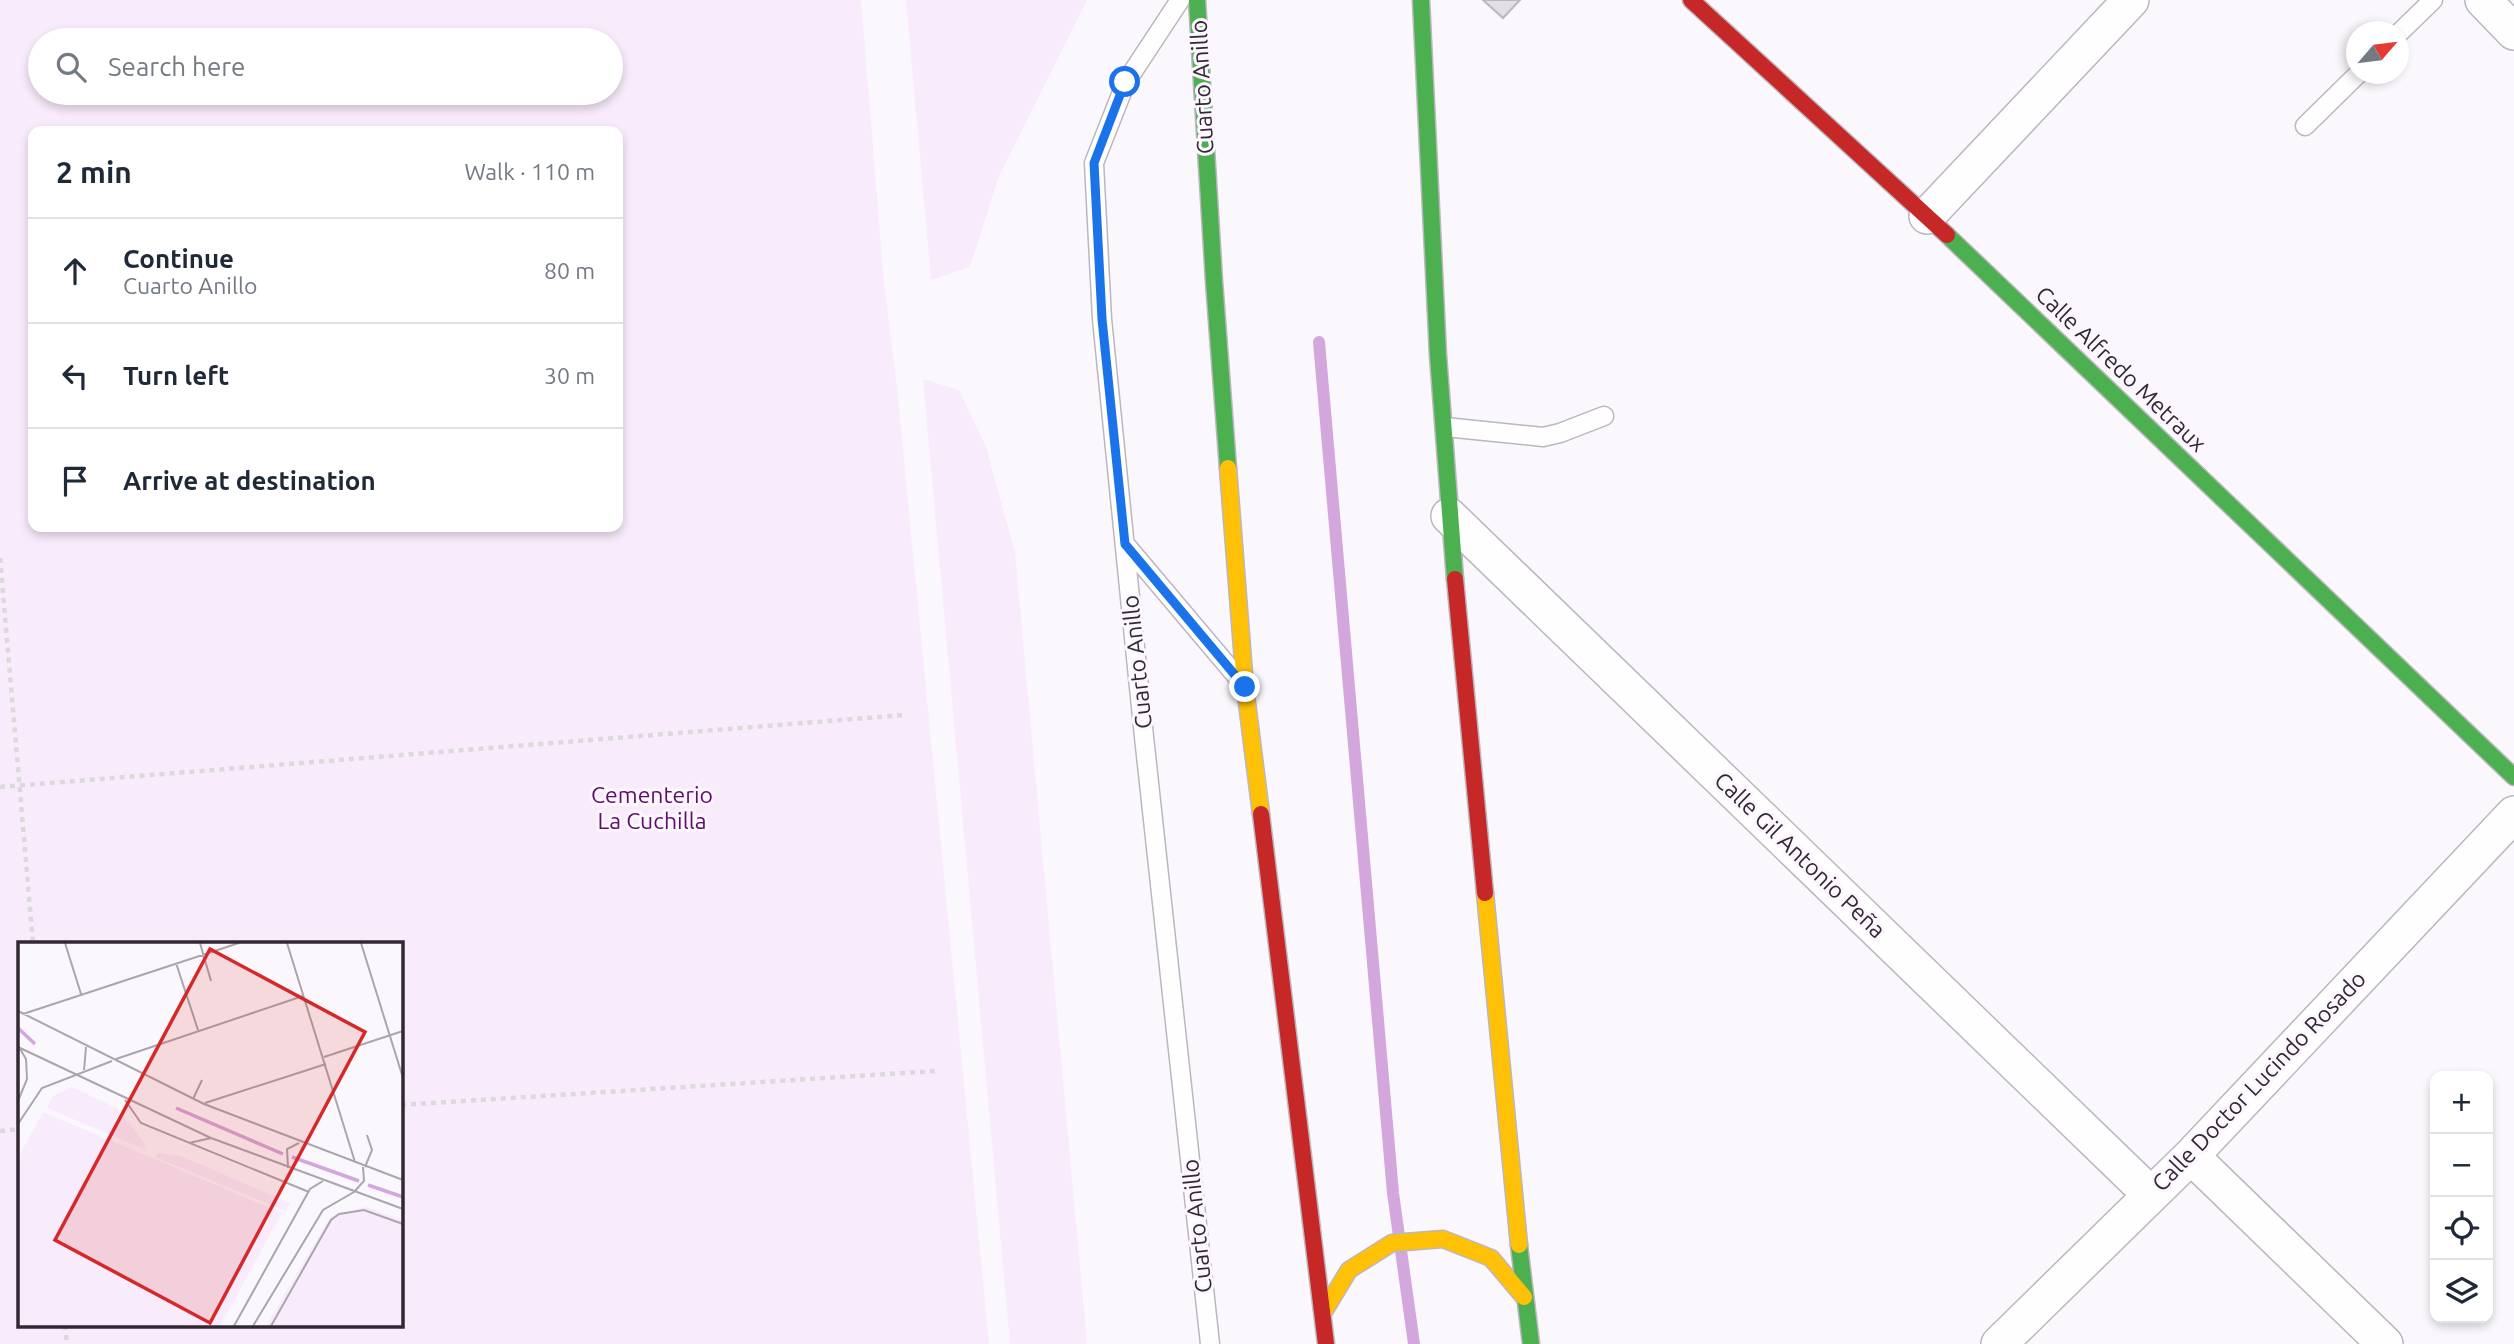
<!DOCTYPE html>
<html lang="en">
<head>
<meta charset="utf-8">
<style>
  body { margin:0; font-family:Ubuntu,sans-serif; background:#f6f6f7; color:#1f2937 }
  .controls { position:absolute; right:21px; bottom:21px; display:grid; overflow:hidden; border-radius:14px; box-shadow:0 4px 10px #0003 }
  .controls button { width:63px; height:63px; display:grid; place-items:center; padding:0; border:0; border-bottom:2px solid #e0e1e3; background:#fff; color:#1f2937; font:35px sans-serif }
  .compass { position:absolute; left:2346px; top:21px; width:63px; height:63px; border-radius:50%; background:#fff; box-shadow:0 4px 10px #0003; rotate:62deg }
  .stop { position:absolute; width:21px; height:21px; margin:-16px; border:5px solid #1a73e8; border-radius:50%; background:#fff }
  .stop.end { background:#1a73e8; border-color:#fff; box-shadow:0 2px 7px #0008 }
  .list { margin:0; padding:0; list-style:none }
  h2 { display:flex; justify-content:space-between; align-items:center; height:91px; margin:0; padding:0 28px; font-size:30px }
  h2 small { font-size:23px; font-weight:400; color:#747a83 }
  .list li { display:grid; grid-template-columns:46px 1fr auto; gap:21px; align-items:center; box-sizing:border-box; height:105px; padding:0 28px; border-top:2px solid #e0e1e3 }
  .list b { display:block; font-size:26px; white-space:nowrap }
  .list p { margin:0; font-size:23px; white-space:nowrap; color:#747a83 }
  .list em { font-size:23px; font-style:normal; color:#747a83 }
  .icon { flex:none; width:38px; height:38px; fill:none; stroke:currentColor; stroke-width:2; stroke-linecap:round; stroke-linejoin:round }
  .map { position:relative; flex:none; width:2514px; height:1344px; overflow:hidden }
  .search { position:absolute; background:#fff; box-shadow:0 4px 10px #0003; left:28px; top:28px; width:595px; height:77px; display:flex; align-items:center; gap:18px; box-sizing:border-box; padding:0 24px; border-radius:38px; color:#747a83; font-size:26px }
  .panel { position:absolute; background:#fff; box-shadow:0 4px 10px #0003; left:28px; top:126px; width:595px; height:406px; border-radius:14px }
  .map>svg:first-child { display:block }
  .green { fill:#f8ebfb; fill-rule:evenodd }
  .lines { fill:none; stroke-linecap:round; stroke-linejoin:round }
  .stream { stroke:#d3a7dd; stroke-width:12 }
  .building { fill:#e4dee6; stroke:#bcb7be; stroke-width:2 }
  .lane-casing { stroke:#bcb6be; stroke-width:21 }
  .street-casing { stroke:#bcb6be; stroke-width:38 }
  .fast-casing { stroke:#bcb6be; stroke-width:19 }
  .slow-casing { stroke:#bcb6be; stroke-width:19 }
  .jam-casing { stroke:#bcb6be; stroke-width:19 }
  .path { stroke:#dbd9dc; stroke-width:4.5; stroke-dasharray:5 5; stroke-linecap:butt }
  .lane { stroke:#fefeff; stroke-width:18 }
  .street { stroke:#fefeff; stroke-width:35 }
  .fast { stroke:#4caf50; stroke-width:16 }
  .slow { stroke:#ffc107; stroke-width:16 }
  .jam { stroke:#c62828; stroke-width:16 }
  .route { stroke:#1a73e8; stroke-width:9 }
  .labels { text-anchor:middle; stroke-width:6; stroke-linejoin:round; paint-order:stroke }
  .street-label { font-size:23px; fill:#322834; stroke:#fcf7fe }
  .park-label { font-size:23px; fill:#5e0d6c; stroke:#fcf7fe }
  .inset-river { fill:none; stroke:#d3a7dd; stroke-width:3.5 }
  .inset-road { fill:none; stroke:#aba5ad; stroke-width:2 }
  .view { fill:#d62828; fill-opacity:0.15; stroke:#d62828; stroke-width:3.5 }
  .inset-edge { fill:none; stroke:#322834; stroke-width:3.5 }
</style>
</head>
<body>
<div class="map">
<svg width="2514" height="1344" viewBox="0 0 2514 1344">
  <rect width="100%" height="100%" fill="#fbf8fd"/>
  <path class="green" d="M0 0H861L884 283 897 387 989 1344H0ZM40 40H611V93H40ZM618 131V527H33V131ZM19 943H401V1325H19Z
    M906 0H1087L999 176 970 267 931 280Z
    M923 379 959 390 986 447 1015 553 1087 1344H1010Z"/>
  <g class="lines">
    <path class="stream" d="M1319 342 1393 1193 1414 1344"/>
  </g>
  <path class="building" d="M1483 0H1520L1503 18Z"/>
  <g class="lines">
    <defs>
      <path id="lane" d="M1180 0 1126 82 1094 163 1102 319 1144 737 1210 1344
        M2398 34 2433 0
        M2305 126 2358 74
        M1445 427 1543 437 1560 433 1604 416
        M1125 544 1238 678"/>
      <path id="street" d="M2483 0 2514 32
        M1927 216 2131 0
        M1449 516 2151 1195
        M2191 1156 2385 1344
        M1999 1344 2191 1156 2514 814"/>
      <path id="fast" d="M1197 0 1214 281 1228 468
        M1421 0 1438 355 1455 579
        M1947 235 2514 777
        M1519 1245 1531 1344"/>
      <path id="slow" d="M1228 468 1245 687 1261 814
        M1485 893 1519 1245
        M1323 1313 1349 1270 1392 1243 1443 1239 1491 1258 1524 1297"/>
      <path id="jam" d="M1691 0 1947 235
        M1455 579 1485 893
        M1261 814 1326 1344"/>
    </defs>
    <use href="#lane" class="lane-casing"/>
    <use href="#street" class="street-casing"/>
    <use href="#fast" class="fast-casing"/>
    <use href="#slow" class="slow-casing"/>
    <use href="#jam" class="jam-casing"/>
    <path class="path" d="M0 558 33 943
      M0 787 904 715
      M401 1105 935 1071
      M0 1131 19 1129
      M65 1325 67 1344"/>
    <use href="#lane" class="lane"/>
    <use href="#street" class="street"/>
    <use href="#fast" class="fast"/>
    <use href="#slow" class="slow"/>
    <use href="#jam" class="jam"/>
  </g>
  <g class="lines">
    <path class="route" d="M1125 82 1094 163 1102 319 1125 544 1245 687"/>
  </g>
  <g class="labels">
    <g class="street-label">
      <text transform="translate(1202 87) rotate(-93)" y="8">Cuarto Anillo</text>
      <text transform="translate(2121 369) rotate(44)" y="8">Calle Alfredo Metraux</text>
      <text transform="translate(1137 662) rotate(-96)" y="8">Cuarto Anillo</text>
      <text transform="translate(1800 855) rotate(44)" y="8">Calle Gil Antonio Peña</text>
      <text transform="translate(2259 1081) rotate(-46)" y="8">Calle Doctor Lucindo Rosado</text>
      <text transform="translate(1197 1226) rotate(-96)" y="8">Cuarto Anillo</text>
    </g>
    <g class="park-label">
      <text x="652" y="803">Cementerio<tspan x="652" dy="26">La Cuchilla</tspan></text>
    </g>
  </g>
  <g transform="translate(18 942)">
    <rect width="385" height="385" fill="#fbf8fd"/>
    <path d="M54 145 99 166 127 202 126 207 29 166 35 154ZM25 170 264 271 202 384H0V216ZM141 211 163 214 272 261 268 269 137 215ZM348 265 385 278V384H248L312 275Z" fill="#f8ebfb"/>
    <path class="inset-river" d="M0 86 17 102M158 166 265 212M274 215 341 239M350 243 385 255"/>
    <path class="inset-road" d="M47 1 63 52M182 1 193 39M269 1 337 220M343 1 385 136M158 21 180 88M0 69 186 162 385 238M5 72 221 1M0 105 193 196 385 267M306 115 385 89M98 117 285 54M66 128 68 105M175 157 184 138M107 158 123 181 291 250M0 159 9 137 8 117 1 105M187 161 308 122M0 182 24 146 94 119M171 201 193 196M347 225 354 208 349 193M270 226 269 207 281 201M336 250 346 239 345 225M216 384 292 247 305 239M235 384 305 268 336 250M253 384 313 278 321 272 346 268 385 282"/>
    <path class="view" d="M192 7 347 90 192 381 37 298Z"/>
    <rect width="385" height="385" class="inset-edge"/>
  </g>
</svg>
<div class="controls">
<button>+</button>
<button>−</button>
<button><svg class="icon" aria-label="locate" viewBox="0 0 24 24"><circle cx="12" cy="12" r="6"/><path d="M12 2v4M12 18v4M2 12h4M18 12h4"/></svg></button>
<button><svg class="icon" aria-label="layers" viewBox="0 0 24 24"><path d="M12 4l9 5-9 5-9-5zM3 14l9 5 9-5"/></svg></button>
</div>
<svg class="compass" viewBox="-18 -18 36 36"><path d="M0-13l5 13h-10z" fill="#e53935"/><path d="M0 13l5-13h-10z" fill="#747a83"/></svg>
<div class="stop" style="left:1125px;top:82px"></div>
<div class="stop end" style="left:1245px;top:687px"></div>
<div class="search"><svg class="icon" aria-label="search" viewBox="0 0 24 24"><circle cx="10" cy="10" r="6"/><path d="M15 15l6 6"/></svg>Search here</div>
<section class="panel">
<h2>2 min<small>Walk · 110 m</small></h2>
<ul class="list">
<li><svg class="icon" aria-label="ahead" viewBox="0 0 24 24"><path d="M12 20V5M6 11l6-6 6 6"/></svg><div><b>Continue</b><p>Cuarto Anillo</p></div><em>80 m</em></li>
<li><svg class="icon" aria-label="left" viewBox="0 0 24 24"><path d="M17 20v-9H6M10 6l-5 5 5 5"/></svg><div><b>Turn left</b></div><em>30 m</em></li>
<li><svg class="icon" aria-label="arrive" viewBox="0 0 24 24"><path d="M6 21V4h12l-3 4 3 4H6"/></svg><div><b>Arrive at destination</b></div></li>
</ul>
</section>
</div>
</body>
</html>
